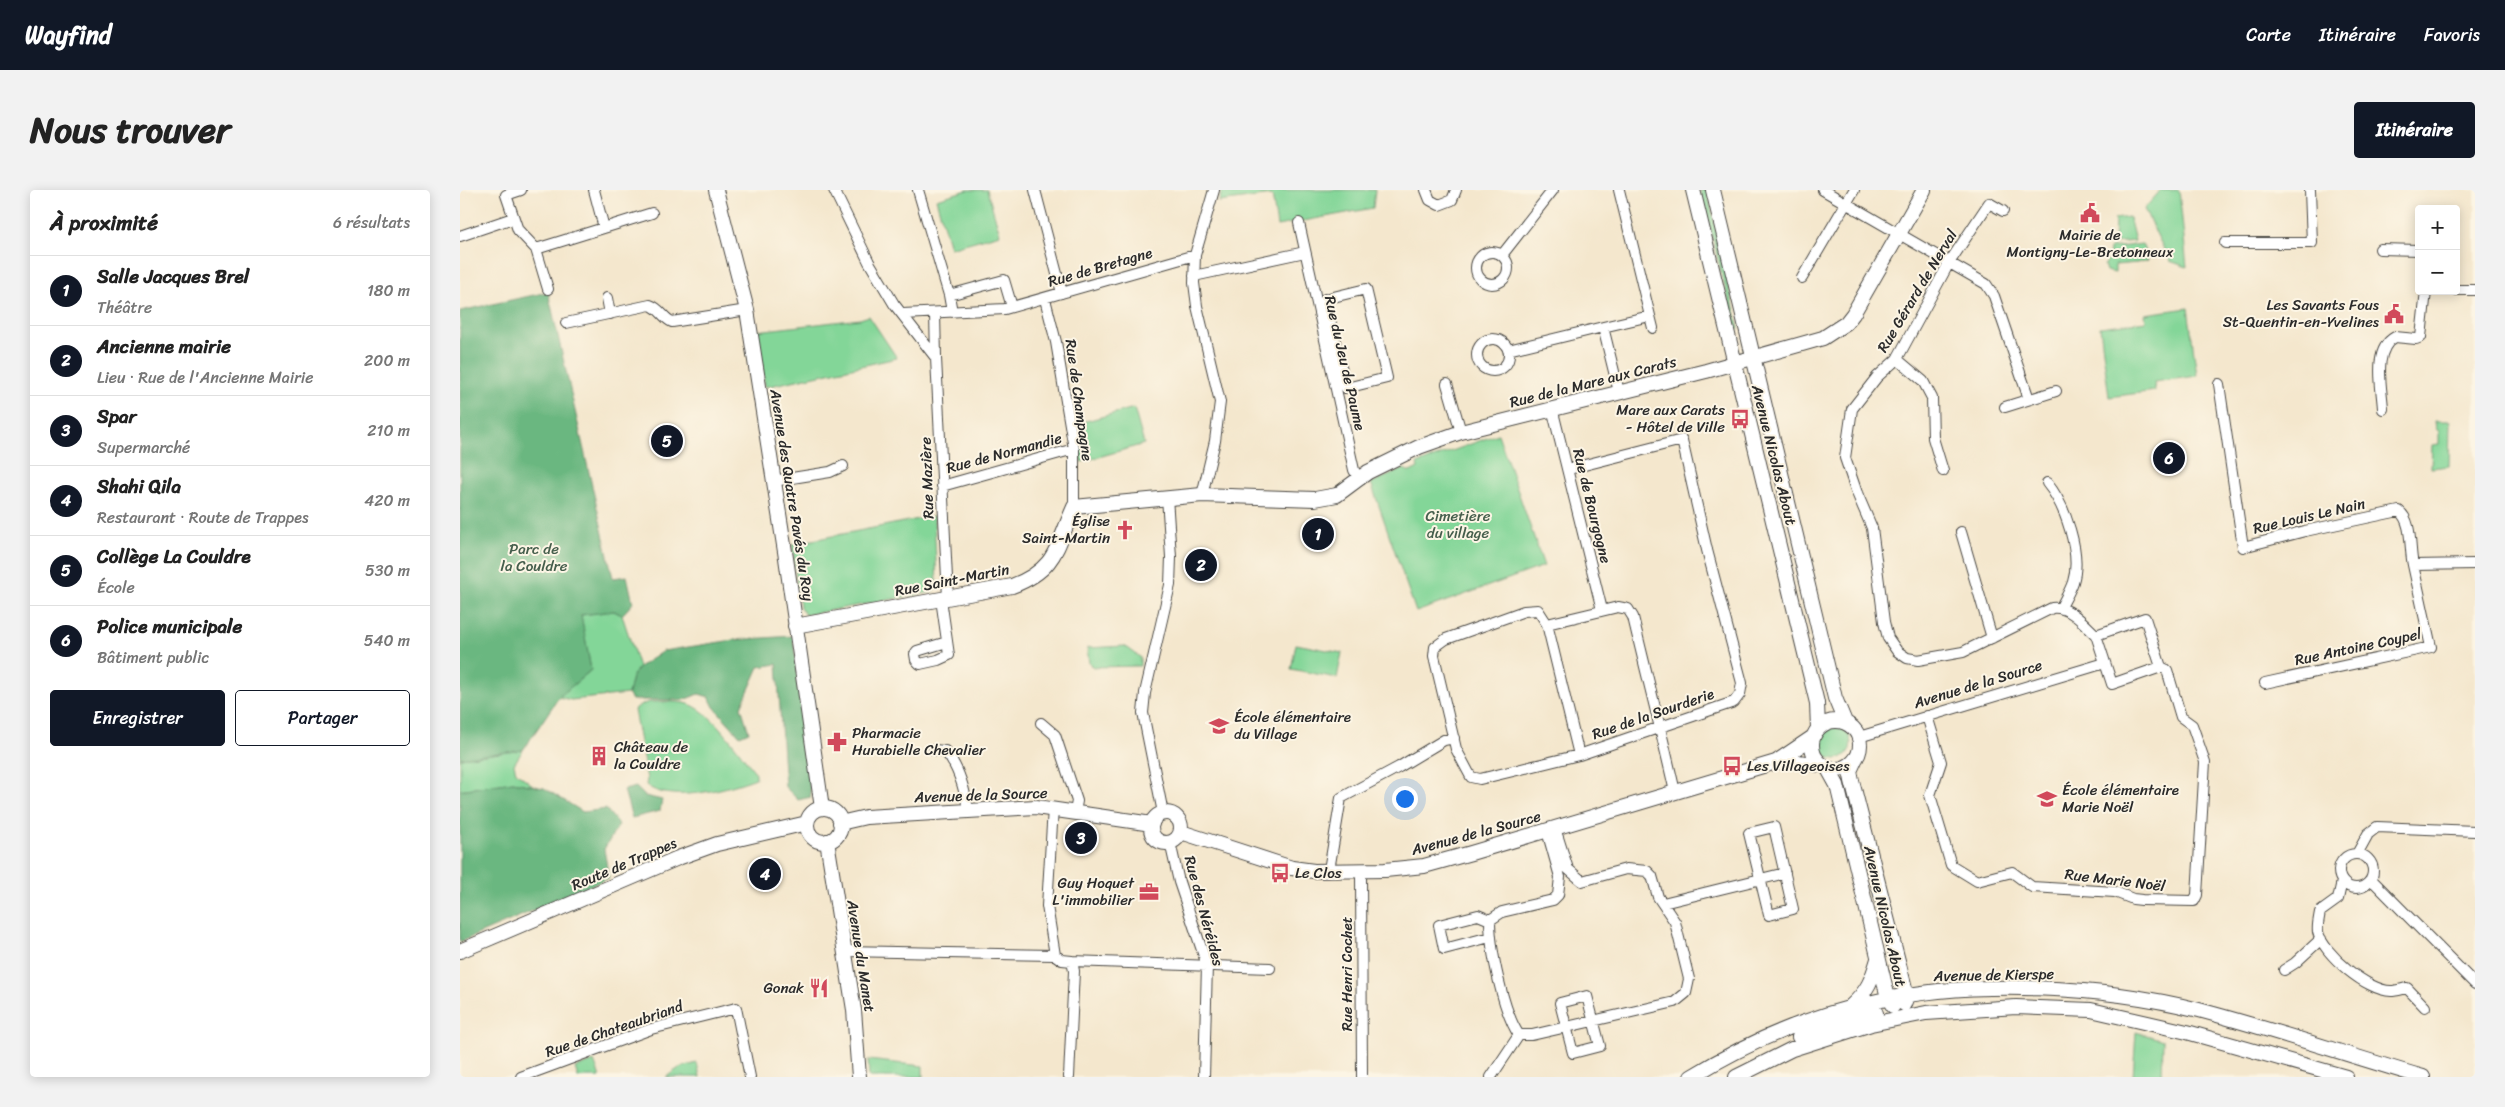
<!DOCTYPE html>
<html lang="fr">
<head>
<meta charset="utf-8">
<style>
  body { margin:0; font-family:Sriracha,sans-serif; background:#f2f2f2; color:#222 }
  .controls { position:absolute; right:15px; top:15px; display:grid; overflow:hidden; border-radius:5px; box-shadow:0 2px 12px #0003 }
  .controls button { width:45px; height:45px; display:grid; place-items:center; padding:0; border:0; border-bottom:1px solid #e0e0e0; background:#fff; color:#222; font:25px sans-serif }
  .you { position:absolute; left:944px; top:608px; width:18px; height:18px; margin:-12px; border:4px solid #fff; border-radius:50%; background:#1a73e8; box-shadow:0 0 0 8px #1a73e833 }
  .badge { display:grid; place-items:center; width:32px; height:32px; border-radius:50%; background:#111827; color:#fff; font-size:16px; font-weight:700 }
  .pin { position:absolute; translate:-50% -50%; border:2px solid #fff; box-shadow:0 1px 5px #0006 }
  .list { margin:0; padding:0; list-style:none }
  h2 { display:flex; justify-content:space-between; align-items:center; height:65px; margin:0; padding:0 20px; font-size:21px }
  h2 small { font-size:16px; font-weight:400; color:#767676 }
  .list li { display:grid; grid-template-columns:32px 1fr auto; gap:15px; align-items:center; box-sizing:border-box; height:70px; padding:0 20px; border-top:1px solid #e0e0e0 }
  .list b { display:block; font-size:19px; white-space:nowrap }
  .list p { margin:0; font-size:16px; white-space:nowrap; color:#767676 }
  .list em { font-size:16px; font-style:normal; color:#767676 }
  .actions { display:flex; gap:10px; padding:15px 20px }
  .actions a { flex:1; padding:11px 0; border:1px solid #111827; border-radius:5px; text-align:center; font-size:18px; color:#111827 }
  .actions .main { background:#111827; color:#fff }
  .map { position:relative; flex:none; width:2015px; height:887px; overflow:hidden; border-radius:5px }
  header { display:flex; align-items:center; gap:30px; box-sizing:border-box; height:70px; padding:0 25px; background:#111827; color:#fff }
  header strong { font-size:24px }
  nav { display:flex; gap:28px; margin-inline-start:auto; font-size:18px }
  .intro { display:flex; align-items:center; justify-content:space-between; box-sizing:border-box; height:120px; padding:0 30px }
  h1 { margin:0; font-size:35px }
  .button { padding:12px 22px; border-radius:5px; background:#111827; color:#fff; font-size:18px; font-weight:700 }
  main { display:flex; gap:30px; padding:0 30px }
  aside { flex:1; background:#fff; border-radius:5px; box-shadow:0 2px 12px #0003 }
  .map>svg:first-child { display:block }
  .green { fill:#83d698; stroke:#578062 }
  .forest { fill:#6ab780; stroke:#4a7156 }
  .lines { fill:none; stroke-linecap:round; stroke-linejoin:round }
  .street-casing { stroke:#494743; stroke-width:12 }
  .secondary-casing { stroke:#494743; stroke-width:16 }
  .street { stroke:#fff; stroke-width:10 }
  .secondary { stroke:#fff; stroke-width:14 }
  .labels { text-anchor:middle; stroke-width:4; stroke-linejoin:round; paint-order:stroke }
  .poi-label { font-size:15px; fill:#2b2b2b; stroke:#fcf5e5; text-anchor:start }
  .street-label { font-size:15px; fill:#2b2b2b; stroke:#fcf5e5 }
  .park-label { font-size:15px; fill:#455e4c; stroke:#fcf5e5 }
</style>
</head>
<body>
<header>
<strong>Wayfind</strong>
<nav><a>Carte</a><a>Itinéraire</a><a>Favoris</a></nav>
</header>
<div class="intro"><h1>Nous trouver</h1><a class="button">Itinéraire</a></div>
<main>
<aside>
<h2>À proximité<small>6 résultats</small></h2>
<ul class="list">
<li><span class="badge">1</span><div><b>Salle Jacques Brel</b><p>Théâtre</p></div><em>180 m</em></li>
<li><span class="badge">2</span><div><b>Ancienne mairie</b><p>Lieu · Rue de l'Ancienne Mairie</p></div><em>200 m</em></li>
<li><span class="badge">3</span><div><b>Spar</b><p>Supermarché</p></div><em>210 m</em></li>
<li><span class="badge">4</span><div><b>Shahi Qila</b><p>Restaurant · Route de Trappes</p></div><em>420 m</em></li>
<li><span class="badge">5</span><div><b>Collège La Couldre</b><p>École</p></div><em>530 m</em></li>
<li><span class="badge">6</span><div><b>Police municipale</b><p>Bâtiment public</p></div><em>540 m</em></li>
</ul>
<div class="actions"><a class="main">Enregistrer</a><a>Partager</a></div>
</aside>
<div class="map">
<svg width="2015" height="887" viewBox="0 0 2015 887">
  <rect width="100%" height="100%" fill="#fcf5e5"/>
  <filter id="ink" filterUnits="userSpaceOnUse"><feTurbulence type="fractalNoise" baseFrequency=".02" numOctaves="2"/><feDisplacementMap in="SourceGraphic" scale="10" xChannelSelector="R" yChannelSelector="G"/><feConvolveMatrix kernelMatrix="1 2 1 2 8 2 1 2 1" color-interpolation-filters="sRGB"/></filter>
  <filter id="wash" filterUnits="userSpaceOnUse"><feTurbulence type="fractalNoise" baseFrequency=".0096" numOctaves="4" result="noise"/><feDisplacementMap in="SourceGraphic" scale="20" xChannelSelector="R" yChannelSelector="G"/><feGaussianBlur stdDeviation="1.12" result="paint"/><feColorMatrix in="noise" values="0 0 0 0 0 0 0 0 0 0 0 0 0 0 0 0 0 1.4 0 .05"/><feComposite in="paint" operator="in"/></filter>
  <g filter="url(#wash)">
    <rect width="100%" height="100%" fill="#f4e7cd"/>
    <path class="green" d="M508 0H527L540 44 490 58 476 9Z
      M762 0H915L913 18 817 36 812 5 759 12Z
      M1240 0H1247L1279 139 1276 140Z
      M1701 0H1719L1727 77 1710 71 1684 19Z
      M1669 27 1675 51 1654 53 1655 29Z
      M1682 54 1688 70 1677 73 1655 75V83L1646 81 1644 75 1649 70 1650 58Z
      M1728 118 1737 186 1694 192 1695 201 1649 207 1640 137 1686 131 1685 124Z
      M409 126 437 168 305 197 297 141 400 129Z
      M674 218 684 254 621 272 615 234Z
      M1975 231H1990L1989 276 1971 278 1972 255 1979 254V241L1976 239Z
      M1038 244 1084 376 956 422 911 293 944 279 950 282 958 278 957 274Z
      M474 326 477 395 472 402 345 425 340 417 332 354Z
      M154 421 162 425 179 477 172 487 168 504 111 510 99 507 131 480 121 425Z
      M836 454 882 463 877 488 831 479Z
      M665 456 680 467V476L633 477 629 473 627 458Z
      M190 512C201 512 214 511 225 513 251 518 279 563 296 583V588C270 598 210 615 186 595L187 589 174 520 180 515Z
      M1359 553a16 16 0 1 1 32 0a16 16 0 1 1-32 0Z
      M63 560 54 574 56 582 74 596 53 592 0 600V568Z
      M1676 842 1703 850 1702 887H1673Z
      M408 870 463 876V887H409Z
      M134 871 140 887H118L115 878Z
      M237 873 240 887H206L219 878Z"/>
    <path class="forest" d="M88 102 153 388 167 386 173 413 162 425 154 421 121 425 131 480 99 507 63 560 0 568V121Z
      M333 446 351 607 338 610 325 597 317 474 299 477 281 517 289 542 280 546 254 517 249 507 239 504 223 510H172L168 504 172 487 179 477 203 461 273 450Z
      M53 592 84 598 123 622 146 619 159 635 144 659 149 688 0 752V600Z
      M176 597 185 606 202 610 200 621 172 628 164 600Z"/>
  </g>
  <g filter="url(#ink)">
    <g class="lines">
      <defs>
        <path id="street" d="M61 0 46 5 58 40 76 59 88 99
          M134 0 144 38
          M374 0 409 72 434 114 476 168 488 408
          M458 0 489 105 492 122
          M575 0 602 103
          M966 0 970 10 979 15 992 10 996 0
          M1363 0 1526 94 1534 106 1569 209
          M1543 21 1529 13 1489 73 1437 169 1417 187 1392 219 1385 268 1397 303 1412 338 1424 432 1428 448 1437 461 1447 468 1458 470 1503 462 1592 418C1610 416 1623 433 1636 445
          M839 33 894 280 899 289
          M0 46 53 28
          M1765 53H1852L1850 0
          M76 59 192 23
          M1920 59 1959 60
          M1016 78a16 16 0 1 1 32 0a16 16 0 1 1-32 0Z
          M1042 65 1093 0
          M734 86 845 62
          M1342 88 1394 0
          M906 99 927 188 886 198 865 109Z
          M1996 100H2015
          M489 105 544 90 552 117
          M147 108 150 124
          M585 109 596 152 614 259V317
          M475 123 476 168
          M443 124 545 119 735 65
          M1190 126 1193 138
          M106 133 190 115C200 118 203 128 212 132L287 120
          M1017 165a16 16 0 1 1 32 0a16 16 0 1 1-32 0Z
          M1048 160 1143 137
          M1437 169 1463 191 1472 208 1473 248 1483 281
          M987 194 1001 242
          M1759 194 1783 357 1845 341 1939 321C1953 332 1949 358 1953 375
          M1159 202 1143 137 1190 126 1159 0
          M1545 217 1596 201
          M1092 218 1142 420
          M1923 219C1922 197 1912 160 1935 147L1956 149 1961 147 1966 101
          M1109 279 1222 250 1247 360 1282 493 1280 504 1274 512 1119 565 1020 589 1011 587 996 559 974 466 975 457 986 449 1064 421 1078 420 1087 434 1158 417 1168 419 1173 427C1187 486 1202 544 1215 602
          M313 291 370 282 383 276
          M1587 293C1605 315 1622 363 1613 392 1610 401 1605 409 1601 417
          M482 296 614 259
          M742 305 755 251 760 212 737 116 734 93 735 65 754 0
          M1501 342 1532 448
          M481 409 489 465 478 470 460 474 456 470 455 464 457 461 487 452
          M1685 428 1701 477 1652 494 1636 445Z
          M1087 434 1119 565
          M1805 493 1971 457 1953 375 2015 374
          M1467 526 1481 572 1470 605 1491 675 1517 691 1552 682 1572 697 1655 702 1673 709 1682 710 1734 711 1737 705 1745 572 1732 535 1721 527 1707 480 1701 477
          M581 533 595 545 617 611 615 622
          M1399 547 1645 473
          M474 560 485 561C498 576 505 601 508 620
          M593 618 587 716 595 765 602 770 612 771
          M703 623 683 523 685 503 710 395 711 367 707 307
          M1314 637 1333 719 1309 725 1289 643Z
          M1087 641 1100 687 1098 705 1093 710 1042 722 1030 730C1030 759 1043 822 1059 845H1072L1215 812 1226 803 1229 789 1215 732 1198 707 1192 686 1187 681 1166 679 1122 691 1108 679 1095 638
          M710 652 719 692 747 775 744 887
          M1897 664 1908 644 1917 637 2015 641
          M1879 681a17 17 0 1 1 34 0a17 17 0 1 1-34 0Z
          M869 680 881 608 939 577 984 550 994 548
          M901 681 902 887
          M1911 689 2015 794
          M1882 691 1878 709 1860 722C1859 728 1857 736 1858 742 1863 764 1908 801 1931 801 1936 801 1942 799 1947 798L1965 817
          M1203 713 1325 683
          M1030 747 984 759 979 735 1018 725 1030 730
          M384 761 595 765
          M1824 780 1835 773 1861 749
          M1127 806 1140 856 1113 863 1100 813Z
          M61 887 191 839 276 818 290 887
          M609 887 614 781 612 771 810 778
          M1031 887 1059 845"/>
        <path id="secondary" d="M256 0 287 120 326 368 362 618
          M1233 0 1357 513 1358 539
          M1253 0 1375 508 1385 532
          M335 436 552 396C597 379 596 357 614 317L742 305 855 309 877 305 908 282 959 257 1001 242 1246 181 1363 148 1386 133 1393 124 1464 0
          M1352 555a24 24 0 1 1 48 0a24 24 0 1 1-48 0Z
          M1395 570 1390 581 1392 591 1447 806 1444 814
          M1316 572 1353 547
          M1367 577 1377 595 1428 808 1433 816
          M347 635a17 17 0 1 1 34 0a17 17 0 1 1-34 0Z
          M691 638a15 15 0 1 1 30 0a15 15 0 1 1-30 0Z
          M380 633 406 627 576 617 692 634
          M721 642 832 678 854 681 925 680 964 676 1011 663 1316 572H1338L1362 575
          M367 651 394 820 399 887
          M0 761 218 668 257 654 347 633
          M1391 816C1408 801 1412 789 1418 769
          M1339 847 1381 831 1416 823
          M1231 887C1288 852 1352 825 1417 811 1513 789 1644 796 1739 820 1814 840 1888 865 1963 887
          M1276 887 1332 859 1411 834 1466 823 1556 817 1631 820 1727 842 1886 887"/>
      </defs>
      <use href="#street" class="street-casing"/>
      <use href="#secondary" class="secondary-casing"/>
      <use href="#street" class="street"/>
      <use href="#secondary" class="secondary"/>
    </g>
  </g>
  <defs>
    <symbol id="civic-bare" viewBox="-9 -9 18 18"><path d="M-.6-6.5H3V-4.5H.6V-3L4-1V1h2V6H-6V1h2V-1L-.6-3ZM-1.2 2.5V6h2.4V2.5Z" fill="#d1495b" stroke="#fcf5e5" stroke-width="2.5" paint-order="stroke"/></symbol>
    <symbol id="bus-bare" viewBox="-9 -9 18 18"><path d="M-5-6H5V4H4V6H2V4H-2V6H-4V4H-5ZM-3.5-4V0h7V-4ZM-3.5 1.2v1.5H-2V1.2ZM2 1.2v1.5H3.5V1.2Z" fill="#d1495b" stroke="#fcf5e5" stroke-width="2.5" paint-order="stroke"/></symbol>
    <symbol id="church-bare" viewBox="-9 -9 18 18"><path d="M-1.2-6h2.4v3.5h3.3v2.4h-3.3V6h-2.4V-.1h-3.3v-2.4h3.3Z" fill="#d1495b" stroke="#fcf5e5" stroke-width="2.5" paint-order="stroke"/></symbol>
    <symbol id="school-bare" viewBox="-9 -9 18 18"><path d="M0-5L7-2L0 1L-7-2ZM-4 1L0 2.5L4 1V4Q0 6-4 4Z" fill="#d1495b" stroke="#fcf5e5" stroke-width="2.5" paint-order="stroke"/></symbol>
    <symbol id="pharmacy-bare" viewBox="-9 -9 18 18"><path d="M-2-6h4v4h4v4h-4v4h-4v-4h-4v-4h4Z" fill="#d1495b" stroke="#fcf5e5" stroke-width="2.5" paint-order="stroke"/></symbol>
    <symbol id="building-bare" viewBox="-9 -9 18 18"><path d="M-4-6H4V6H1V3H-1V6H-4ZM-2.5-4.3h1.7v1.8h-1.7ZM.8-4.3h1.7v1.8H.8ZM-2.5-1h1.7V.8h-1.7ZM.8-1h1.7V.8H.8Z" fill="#d1495b" stroke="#fcf5e5" stroke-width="2.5" paint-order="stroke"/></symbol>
    <symbol id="office-bare" viewBox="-9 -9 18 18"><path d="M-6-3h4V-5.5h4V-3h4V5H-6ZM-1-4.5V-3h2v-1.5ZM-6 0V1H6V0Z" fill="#d1495b" stroke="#fcf5e5" stroke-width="2.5" paint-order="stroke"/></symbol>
    <symbol id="restaurant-bare" viewBox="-9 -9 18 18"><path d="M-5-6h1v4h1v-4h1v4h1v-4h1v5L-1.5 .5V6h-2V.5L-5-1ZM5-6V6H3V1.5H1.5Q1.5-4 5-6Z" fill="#d1495b" stroke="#fcf5e5" stroke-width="2.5" paint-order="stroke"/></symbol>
  </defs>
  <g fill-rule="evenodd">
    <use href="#civic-bare" x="1616" y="9" width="28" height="28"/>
    <use href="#civic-bare" x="1920" y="110" width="28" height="28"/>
    <use href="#bus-bare" x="1266" y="215" width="28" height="28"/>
    <use href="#church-bare" x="651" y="326" width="28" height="28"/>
    <use href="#school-bare" x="745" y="522" width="28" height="28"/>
    <use href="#pharmacy-bare" x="363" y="538" width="28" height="28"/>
    <use href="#building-bare" x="125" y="552" width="28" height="28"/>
    <use href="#bus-bare" x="1258" y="562" width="28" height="28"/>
    <use href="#school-bare" x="1573" y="595" width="28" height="28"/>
    <use href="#bus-bare" x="806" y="669" width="28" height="28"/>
    <use href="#office-bare" x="675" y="688" width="28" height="28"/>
    <use href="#restaurant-bare" x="345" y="784" width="28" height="28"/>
  </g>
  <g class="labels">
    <g class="poi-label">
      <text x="1630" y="50" text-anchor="middle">Mairie de<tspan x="1630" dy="17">Montigny-Le-Bretonneux</tspan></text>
      <text x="1919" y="120" text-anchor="end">Les Savants Fous<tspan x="1919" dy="17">St-Quentin-en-Yvelines</tspan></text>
      <text x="1265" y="225" text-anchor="end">Mare aux Carats<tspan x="1265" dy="17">- Hôtel de Ville</tspan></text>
      <text x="650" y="336" text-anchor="end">Église<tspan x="650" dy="17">Saint-Martin</tspan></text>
      <text x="774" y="532">École élémentaire<tspan x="774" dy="17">du Village</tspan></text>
      <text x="392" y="548">Pharmacie<tspan x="392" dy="17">Hurabielle Chevalier</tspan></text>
      <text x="154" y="562">Château de<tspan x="154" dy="17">la Couldre</tspan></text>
      <text x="1287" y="581">Les Villageoises</text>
      <text x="1602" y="605">École élémentaire<tspan x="1602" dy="17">Marie Noël</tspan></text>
      <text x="835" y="688">Le Clos</text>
      <text x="674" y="698" text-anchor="end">Guy Hoquet<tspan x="674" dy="17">L'immobilier</tspan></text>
      <text x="344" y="803" text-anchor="end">Gonak</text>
    </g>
    <g class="street-label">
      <text transform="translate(640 77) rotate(-16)" y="5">Rue de Bretagne</text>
      <text transform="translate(1457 101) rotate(-59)" y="5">Rue Gérard de Nerval</text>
      <text transform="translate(885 173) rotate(77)" y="5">Rue du Jeu de Paume</text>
      <text transform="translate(1133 192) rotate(-14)" y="5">Rue de la Mare aux Carats</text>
      <text transform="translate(619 210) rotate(82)" y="5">Rue de Champagne</text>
      <text transform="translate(544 263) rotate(-15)" y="5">Rue de Normandie</text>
      <text transform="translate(1314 265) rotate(76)" y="5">Avenue Nicolas About</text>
      <text transform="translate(467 288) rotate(-92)" y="5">Rue Mazière</text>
      <text transform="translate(332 305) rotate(81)" y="5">Avenue des Quatre Pavés du Roy</text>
      <text transform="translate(1132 316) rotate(76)" y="5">Rue de Bourgogne</text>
      <text transform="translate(1849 326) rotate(-13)" y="5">Rue Louis Le Nain</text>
      <text transform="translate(492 390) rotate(-11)" y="5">Rue Saint-Martin</text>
      <text transform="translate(1898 457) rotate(-12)" y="5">Rue Antoine Coypel</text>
      <text transform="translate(1518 494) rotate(-17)" y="5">Avenue de la Source</text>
      <text transform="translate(1193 524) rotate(-19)" y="5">Rue de la Sourderie</text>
      <text transform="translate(521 605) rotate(-2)" y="5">Avenue de la Source</text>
      <text transform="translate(1016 643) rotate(-15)" y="5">Avenue de la Source</text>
      <text transform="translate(164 674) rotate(-23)" y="5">Route de Trappes</text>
      <text transform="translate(1655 690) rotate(7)" y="5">Rue Marie Noël</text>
      <text transform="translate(744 721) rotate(75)" y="5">Rue des Néréides</text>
      <text transform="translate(1425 726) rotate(77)" y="5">Avenue Nicolas About</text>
      <text transform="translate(401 766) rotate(81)" y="5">Avenue du Manet</text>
      <text transform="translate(887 784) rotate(-90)" y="5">Rue Henri Cochet</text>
      <text transform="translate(1534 785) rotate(-1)" y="5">Avenue de Kierspe</text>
      <text transform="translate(154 839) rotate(-19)" y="5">Rue de Chateaubriand</text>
    </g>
    <g class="park-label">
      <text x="998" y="331">Cimetière<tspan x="998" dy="17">du village</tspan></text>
      <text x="74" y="364">Parc de<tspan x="74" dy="17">la Couldre</tspan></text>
    </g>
  </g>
</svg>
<div class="controls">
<button>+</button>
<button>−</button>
</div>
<div class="you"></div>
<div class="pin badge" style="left:858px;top:344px">1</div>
<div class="pin badge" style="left:741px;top:375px">2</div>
<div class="pin badge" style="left:621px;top:648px">3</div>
<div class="pin badge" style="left:305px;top:684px">4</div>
<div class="pin badge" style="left:207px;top:251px">5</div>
<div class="pin badge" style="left:1709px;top:268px">6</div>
</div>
</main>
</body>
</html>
